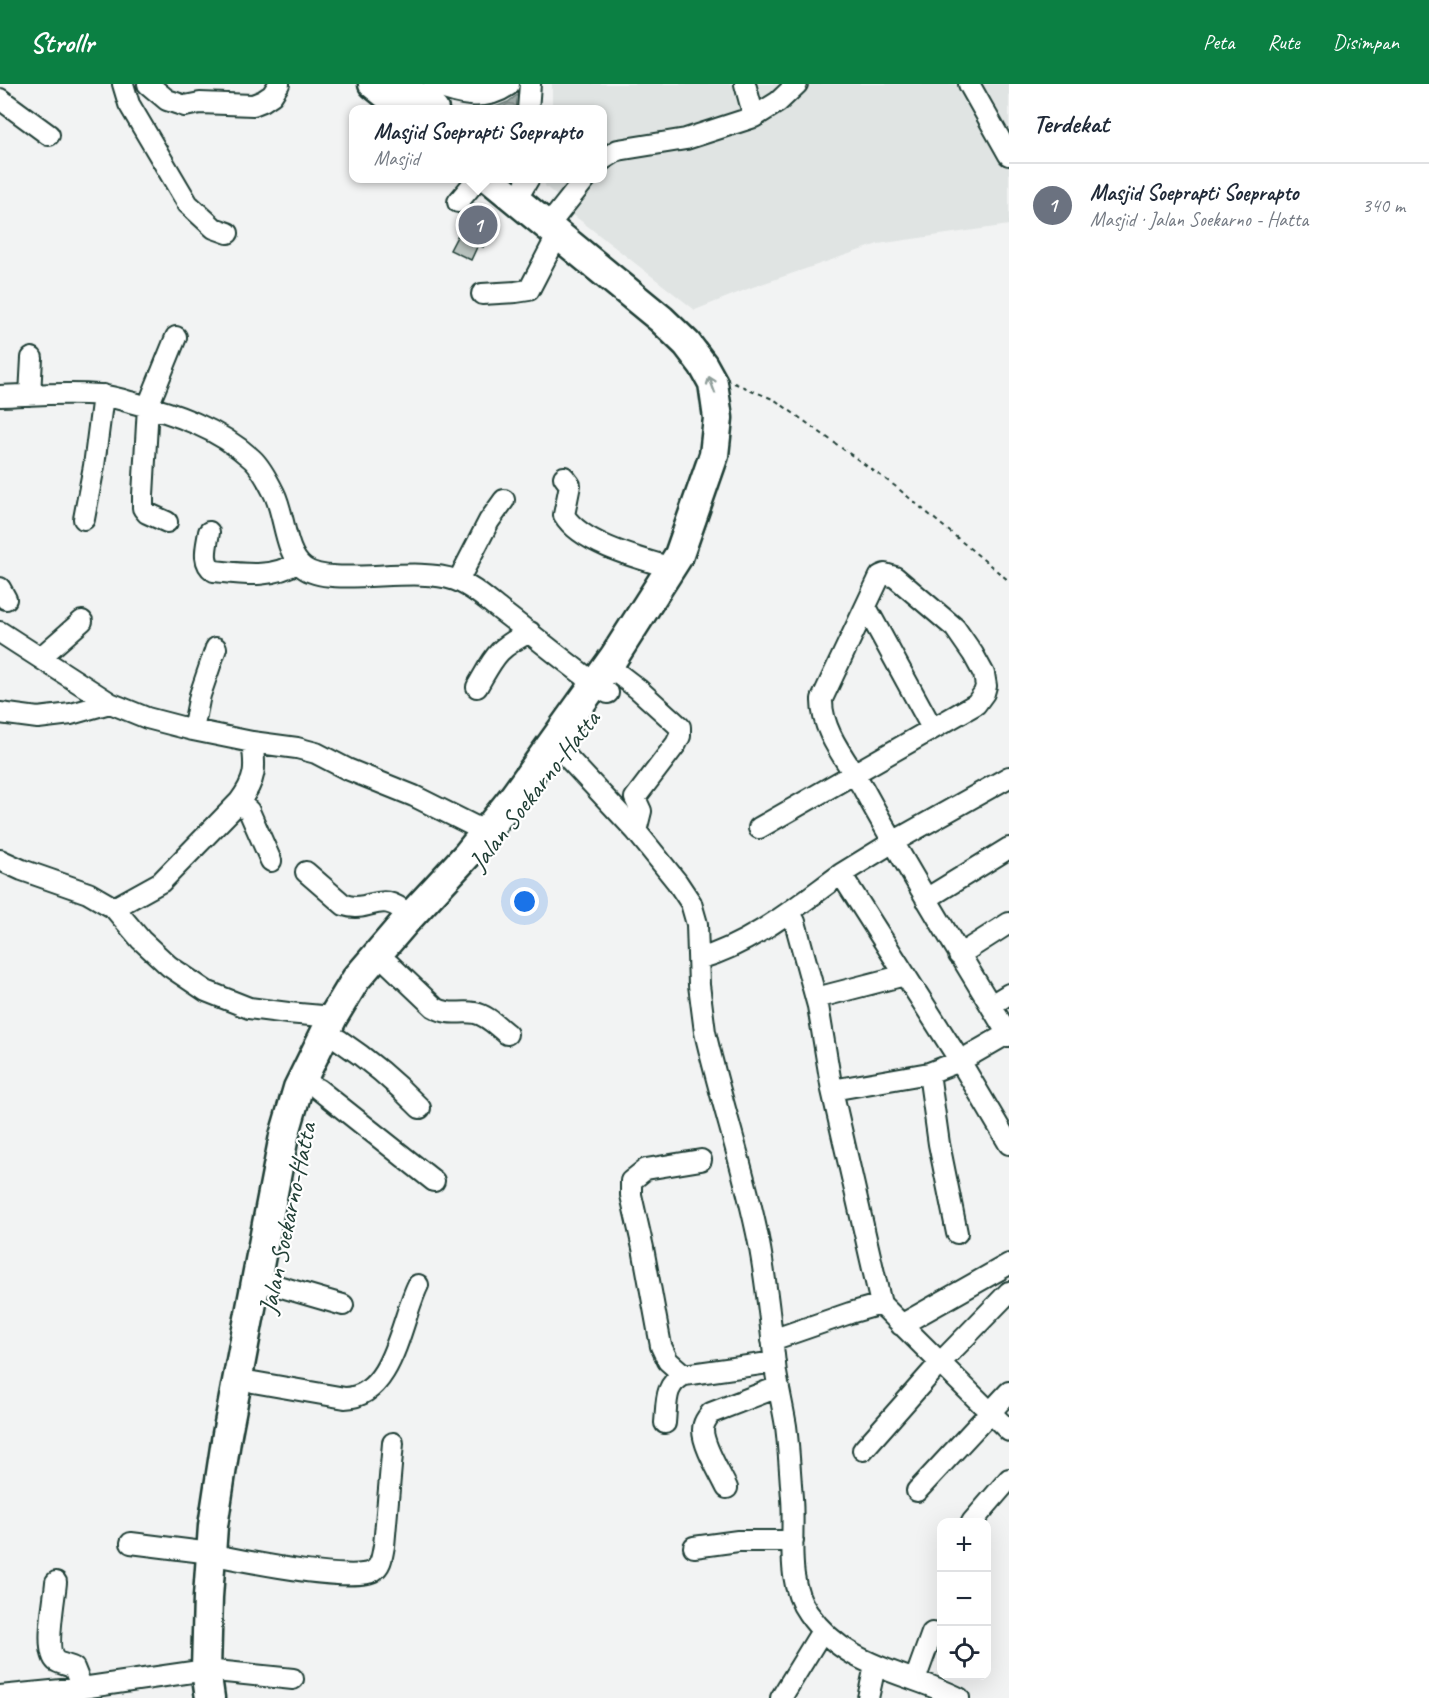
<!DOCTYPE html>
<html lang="id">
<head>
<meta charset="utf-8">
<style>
  body { margin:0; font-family:Caveat,sans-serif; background:#f6f6f7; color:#1f2937 }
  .controls { position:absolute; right:18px; bottom:18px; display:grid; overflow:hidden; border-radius:12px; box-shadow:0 6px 24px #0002 }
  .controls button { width:54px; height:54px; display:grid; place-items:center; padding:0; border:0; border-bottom:2px solid #e0e1e3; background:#fff; color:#1f2937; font:30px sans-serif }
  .you { position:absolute; left:525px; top:818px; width:21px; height:21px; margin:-15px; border:4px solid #fff; border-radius:50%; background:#1a73e8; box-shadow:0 0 0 9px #1a73e833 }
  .badge { display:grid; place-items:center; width:39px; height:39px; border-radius:50%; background:#0b8043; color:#fff; font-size:20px; font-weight:700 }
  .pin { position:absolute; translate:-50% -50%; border:3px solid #fff; box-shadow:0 2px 6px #0006 }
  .popup { position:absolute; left:349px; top:21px; width:258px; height:78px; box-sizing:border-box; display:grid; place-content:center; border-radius:12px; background:#fff; filter:drop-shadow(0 2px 4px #0005); font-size:20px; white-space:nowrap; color:#747a83 }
  .popup b { font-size:22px; color:#1f2937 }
  .popup::after { content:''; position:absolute; left:50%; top:100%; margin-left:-12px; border:12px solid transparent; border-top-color:#fff }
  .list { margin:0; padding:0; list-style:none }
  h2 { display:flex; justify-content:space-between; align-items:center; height:78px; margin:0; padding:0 24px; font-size:26px }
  h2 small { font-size:20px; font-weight:400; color:#747a83 }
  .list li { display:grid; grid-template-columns:39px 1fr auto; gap:18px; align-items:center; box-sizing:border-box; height:84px; padding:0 24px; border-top:2px solid #e0e1e3 }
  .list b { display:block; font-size:22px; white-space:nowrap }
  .list p { margin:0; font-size:20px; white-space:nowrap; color:#747a83 }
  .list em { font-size:20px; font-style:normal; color:#747a83 }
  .icon { flex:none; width:33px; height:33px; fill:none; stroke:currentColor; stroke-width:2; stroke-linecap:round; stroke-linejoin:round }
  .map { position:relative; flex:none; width:1009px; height:1614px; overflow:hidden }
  header { display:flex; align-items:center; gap:36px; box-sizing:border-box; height:84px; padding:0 30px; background:#0b8043; color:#fff }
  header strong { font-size:28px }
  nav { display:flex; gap:33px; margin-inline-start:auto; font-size:21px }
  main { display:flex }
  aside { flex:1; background:#fff }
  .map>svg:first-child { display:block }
  .built { fill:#e0e4e3 }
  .water { fill:url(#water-waves); stroke:#6d807b; stroke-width:1.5 }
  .building { fill:#b7c1bd; stroke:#1f3d34; stroke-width:1.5 }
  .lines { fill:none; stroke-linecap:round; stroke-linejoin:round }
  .minor-casing { stroke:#1f3d34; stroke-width:24 }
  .major-casing { stroke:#1f3d34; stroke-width:28 }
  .highway-casing { stroke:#1f3d34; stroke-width:33 }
  .path { stroke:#1f3d34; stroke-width:2; stroke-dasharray:4.5 4.5; stroke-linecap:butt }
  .minor { stroke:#fff; stroke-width:20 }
  .major { stroke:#fff; stroke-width:24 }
  .highway { stroke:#fff; stroke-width:28 }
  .oneway { stroke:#8f9e9a }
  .labels { text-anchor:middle; stroke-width:4.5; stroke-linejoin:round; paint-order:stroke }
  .street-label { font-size:26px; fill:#1f3d34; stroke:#fff }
</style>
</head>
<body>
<header>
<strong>Strollr</strong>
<nav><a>Peta</a><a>Rute</a><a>Disimpan</a></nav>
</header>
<main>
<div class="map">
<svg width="1009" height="1614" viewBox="0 0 1009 1614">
  <defs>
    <pattern id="water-waves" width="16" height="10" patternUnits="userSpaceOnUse" patternTransform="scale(1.5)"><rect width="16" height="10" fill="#a1adaa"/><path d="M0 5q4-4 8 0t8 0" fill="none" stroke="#838e8b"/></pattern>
  </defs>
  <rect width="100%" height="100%" fill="#f2f3f3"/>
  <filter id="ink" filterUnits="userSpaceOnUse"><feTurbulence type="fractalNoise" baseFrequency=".0167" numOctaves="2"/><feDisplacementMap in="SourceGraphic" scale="12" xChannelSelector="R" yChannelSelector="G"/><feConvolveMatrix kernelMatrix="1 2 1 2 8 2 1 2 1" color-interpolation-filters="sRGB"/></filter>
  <g filter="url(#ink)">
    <path class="built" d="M552 0H1009V141L878 160 750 204 695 226 567 126 569 122 545 102V95L602 94V26L552 25Z"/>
    <path class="water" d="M524 6 523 25 488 26 508 18Z"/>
    <path class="building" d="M474 120 498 132 483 163 478 161 471 176 450 166Z"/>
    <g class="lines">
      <defs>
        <path id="minor" d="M123 0 129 20 188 120 214 144 228 149
          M148 0 167 16 185 22 200 19 253 21 263 17 272 11 279 0
          M969 0 1009 71
          M0 15 49 51
          M528 26 530 0
          M754 33 778 18 797 0
          M602 76 618 66 686 55 754 33 745 0
          M516 116 529 94
          M458 118 478 94
          M548 142 586 94
          M482 210 516 208 529 206 558 150
          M30 311 32 274
          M0 312C33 311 66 308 100 311 110 312 120 315 130 318 174 329 218 344 252 375 261 383 269 399 274 409 285 430 284 469 304 484 331 504 415 481 455 496 472 502 487 516 500 526 537 554 571 583 608 609
          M564 393 570 401 564 431C581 460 641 475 672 484
          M84 435 94 382 103 311
          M167 438 147 429 143 424V411L148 322 176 253
          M209 448C207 462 201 478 214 487 243 490 272 495 298 478
          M458 497 489 437 504 416
          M0 504 6 515
          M866 523 932 644
          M0 548 110 619 147 634 193 646 252 658 297 664 316 669 347 685 414 712 486 748
          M41 573 82 537
          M608 582 638 605 680 643V652L676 660 635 714 641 727 636 747
          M477 603C495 572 496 565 530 548
          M0 629 38 634 71 630 110 619
          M193 646 200 611 216 564
          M554 659 636 747 677 798 691 819 697 840 699 901 705 948C721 1018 745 1087 759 1159 767 1201 771 1245 776 1289 779 1307 783 1324 786 1342 789 1366 790 1390 792 1414 795 1452 785 1497 808 1529 846 1584 904 1587 959 1614
          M239 718 249 727 271 777
          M759 744 976 620 984 609 986 602 984 590 973 570 955 544 895 493 885 490 880 492 822 615C821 647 847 677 863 704 909 789 960 870 1009 952
          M0 776 22 786 88 809 114 824 141 856 169 882 206 907 249 924 288 929 333 933
          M306 788 344 821C372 830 379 803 410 832
          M841 790 893 758 1009 693
          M926 815 1009 764
          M114 824 161 798 239 718C256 696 256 684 252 658
          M959 871 1009 839
          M699 875C752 860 797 822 841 790L960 977 1009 1060
          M389 880 434 923C451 933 459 926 475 929 487 931 498 943 507 950
          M816 914 905 891
          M991 921 1009 910
          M339 956C369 976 395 998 420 1024
          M929 989 939 1060 957 1149
          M318 1005 434 1097
          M832 1006 929 989 960 977 1007 950
          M701 1076 646 1085 631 1097V1111L643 1164 661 1262 668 1277 684 1291 775 1278
          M271 1200 343 1221
          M881 1220 1009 1347
          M901 1241 1009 1180
          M772 1256 850 1229 881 1220 832 1006 818 922 795 838 789 828
          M253 1298 345 1314C393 1313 401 1235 418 1201
          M665 1339C667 1318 664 1301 684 1291
          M863 1366 939 1280 1009 1208
          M727 1404C720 1389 703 1362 703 1346 703 1339 707 1334 711 1329L778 1303
          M917 1407 1009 1308
          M972 1438 1009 1395
          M131 1459 211 1469
          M694 1463 738 1457H793
          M225 1473C250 1478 354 1499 373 1487 382 1481 382 1471 384 1462L393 1359
          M56 1498C55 1513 44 1567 56 1577 60 1580 69 1581 74 1584L82 1604
          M915 1596 932 1549
          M0 1612 82 1604 206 1586 293 1595
          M781 1614 822 1547
          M868 1614 875 1582"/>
        <path id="major" d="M436 0C460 9 484 16 507 0"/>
        <path id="highway" d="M373 0 405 26
          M402 0 434 26
          M210 1614 206 1586 208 1513 213 1442 227 1350 270 1124 284 1052 298 1004 333 933 356 895 405 838 467 771 515 711 614 573 679 471 714 371 718 334 713 299 703 281 687 260 661 235 489 94"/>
      </defs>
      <use href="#minor" class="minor-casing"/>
      <use href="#major" class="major-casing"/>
      <use href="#highway" class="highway-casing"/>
      <path class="path" d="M734 299 775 316 850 370 895 402 1009 497"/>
      <use href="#minor" class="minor"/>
      <use href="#major" class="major"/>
      <use href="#highway" class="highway"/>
    </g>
    <defs><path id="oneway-shaft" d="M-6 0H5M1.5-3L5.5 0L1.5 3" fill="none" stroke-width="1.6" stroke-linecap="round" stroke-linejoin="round" transform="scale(1.5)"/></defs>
    <use class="oneway" href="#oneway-shaft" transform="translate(712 301) rotate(-110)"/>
  </g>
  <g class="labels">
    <g class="street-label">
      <text transform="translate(534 706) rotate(-52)" y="9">Jalan Soekarno-Hatta</text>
      <text transform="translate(287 1134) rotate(-78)" y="9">Jalan Soekarno-Hatta</text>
    </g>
  </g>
</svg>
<div class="controls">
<button>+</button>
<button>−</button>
<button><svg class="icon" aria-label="locate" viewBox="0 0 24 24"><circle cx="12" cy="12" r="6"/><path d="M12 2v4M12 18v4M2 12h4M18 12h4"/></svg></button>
</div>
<div class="you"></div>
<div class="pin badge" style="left:478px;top:141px;background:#6b7280">1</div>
<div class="popup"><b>Masjid Soeprapti Soeprapto</b>Masjid</div>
</div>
<aside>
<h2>Terdekat<small></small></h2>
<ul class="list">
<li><span class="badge" style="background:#6b7280">1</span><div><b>Masjid Soeprapti Soeprapto</b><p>Masjid · Jalan Soekarno - Hatta</p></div><em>340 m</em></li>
</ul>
</aside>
</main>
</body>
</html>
